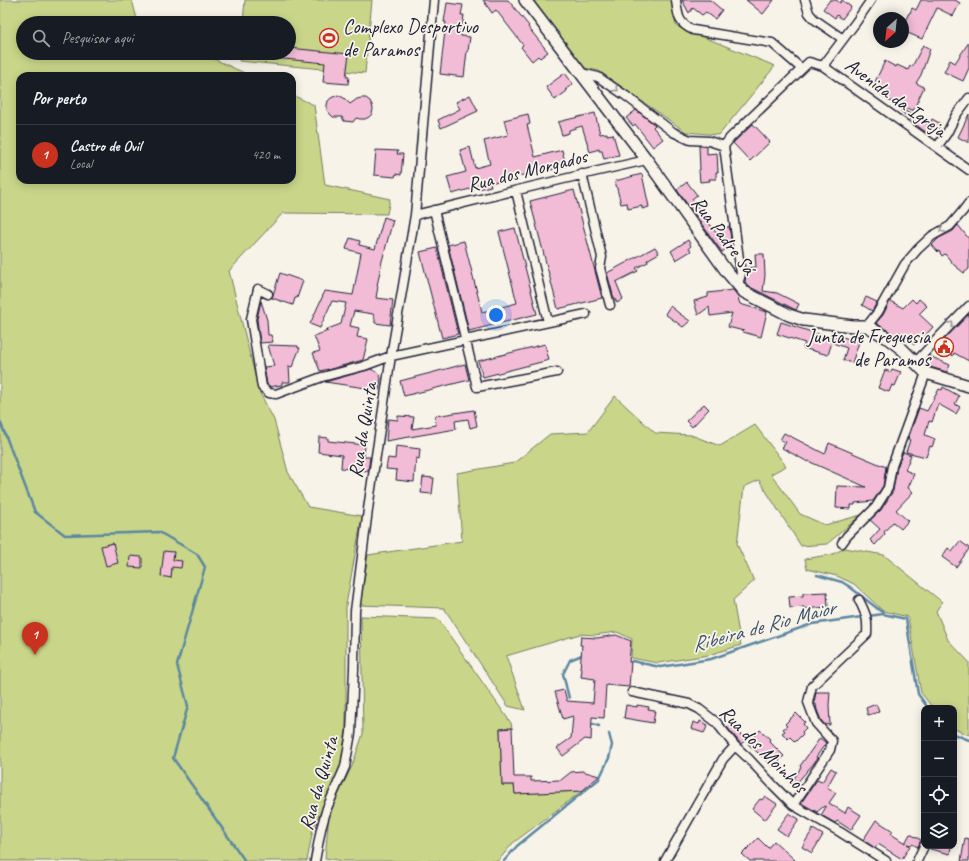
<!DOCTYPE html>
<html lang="pt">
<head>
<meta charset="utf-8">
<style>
  body { margin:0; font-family:Caveat,sans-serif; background:#20242c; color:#f1f3f6 }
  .controls { position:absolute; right:12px; bottom:12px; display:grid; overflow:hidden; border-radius:8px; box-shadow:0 2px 10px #0003 }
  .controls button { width:36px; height:36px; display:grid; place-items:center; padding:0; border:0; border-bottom:1px solid #363941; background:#171b24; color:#f1f3f6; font:20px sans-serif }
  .compass { position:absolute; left:873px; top:12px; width:36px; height:36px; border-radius:50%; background:#171b24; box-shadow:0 2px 10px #0003; rotate:207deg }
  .you { position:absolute; left:496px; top:315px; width:14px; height:14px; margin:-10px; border:3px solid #fff; border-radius:50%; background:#1a73e8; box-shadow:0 0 0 6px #1a73e833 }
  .badge { display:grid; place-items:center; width:26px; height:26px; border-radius:50%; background:#c8321e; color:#fff; font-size:13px; font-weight:700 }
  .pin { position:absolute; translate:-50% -33px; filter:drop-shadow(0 1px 2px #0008) }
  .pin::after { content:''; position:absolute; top:21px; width:14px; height:12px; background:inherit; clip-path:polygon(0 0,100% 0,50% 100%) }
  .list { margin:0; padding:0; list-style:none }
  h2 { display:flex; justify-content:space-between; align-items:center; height:52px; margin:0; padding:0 16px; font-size:17px }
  h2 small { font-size:13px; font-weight:400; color:#9ea1a6 }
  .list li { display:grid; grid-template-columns:26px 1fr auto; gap:12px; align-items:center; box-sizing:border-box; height:60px; padding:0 16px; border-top:1px solid #363941 }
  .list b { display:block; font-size:15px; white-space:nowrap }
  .list p { margin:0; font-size:13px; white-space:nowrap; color:#9ea1a6 }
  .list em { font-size:13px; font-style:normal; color:#9ea1a6 }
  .icon { flex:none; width:22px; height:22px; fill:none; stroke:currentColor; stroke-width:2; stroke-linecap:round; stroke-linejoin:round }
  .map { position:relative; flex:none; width:969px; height:861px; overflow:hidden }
  .search { position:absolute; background:#171b24; box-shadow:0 2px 10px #0003; left:16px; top:16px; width:280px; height:44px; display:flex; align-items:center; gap:10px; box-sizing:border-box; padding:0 14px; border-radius:22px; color:#9ea1a6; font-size:15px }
  .panel { position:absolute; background:#171b24; box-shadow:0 2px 10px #0003; left:16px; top:72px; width:280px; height:112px; border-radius:12px }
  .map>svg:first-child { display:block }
  .green { fill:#c9d689; stroke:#767c62 }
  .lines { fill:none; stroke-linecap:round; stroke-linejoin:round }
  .stream { stroke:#5c87a0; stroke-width:2.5 }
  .building { fill:#f2bcd6; stroke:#22223b }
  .street-casing { stroke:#22223b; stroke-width:11 }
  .secondary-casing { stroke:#22223b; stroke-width:14 }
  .street { stroke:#f7f3e8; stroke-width:8 }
  .secondary { stroke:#f7f3e8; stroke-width:11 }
  .oneway { stroke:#97959a }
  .labels { text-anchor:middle; stroke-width:3.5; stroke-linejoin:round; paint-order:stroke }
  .poi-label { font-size:20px; fill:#22223b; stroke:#f7f3e8; text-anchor:start }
  .street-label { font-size:20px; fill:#22223b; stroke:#f7f3e8 }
  .water-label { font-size:21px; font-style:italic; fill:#3f546d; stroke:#f7f3e8 }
</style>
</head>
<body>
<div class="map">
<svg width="969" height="861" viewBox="0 0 969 861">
  <rect width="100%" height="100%" fill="#f7f3e8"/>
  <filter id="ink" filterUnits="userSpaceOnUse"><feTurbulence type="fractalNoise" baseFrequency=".025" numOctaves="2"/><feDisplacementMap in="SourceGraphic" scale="8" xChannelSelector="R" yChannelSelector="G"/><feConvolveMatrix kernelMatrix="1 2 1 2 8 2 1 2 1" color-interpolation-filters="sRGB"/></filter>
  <g filter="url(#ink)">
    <path class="green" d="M0 0H132L138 23H23V53H201L251 76H20V180H292V95L314 105 325 185 390 199 387 214 283 213 229 271 259 391 274 420 288 472 308 507 362 516 346 605V730L340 768 313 829 307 861H0Z
      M245 0H372L365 73 239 61 240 53H289V23H243Z
      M533 0H671L676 26 775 66 719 135 686 132 599 71 585 68Z
      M615 396 655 433 691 435 720 446 755 425 786 466 771 474 800 514 825 525 861 515 827 544 801 546 759 480 744 487 737 544 754 581 733 600 741 645 709 655 658 663 631 658 632 639 617 632 594 635 580 634 506 656 525 710 508 706 444 608 360 605 368 555 462 541 457 473 514 463 550 434 588 432Z
      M845 548 884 555 942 602 936 611 948 640 969 662V735L954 729V708H933L921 693 908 617 883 611 854 584 837 576 807 569 805 559 833 554Z
      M361 616 438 619 511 723 512 728 500 729 502 785H514L515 794 582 791 513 843 498 861H341L338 860 325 858 329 814 352 766 363 734Z"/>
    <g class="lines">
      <path class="stream" d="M0 421 35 512 65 535 159 532 197 554 205 567 177 665 188 706 173 758 245 861
        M817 575 842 582 850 587 883 613
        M632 661 660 667 711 659 812 624 883 614 906 619 918 694 928 708
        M569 698 563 674 570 660 582 655
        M593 724 599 726
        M954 734 969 740
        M504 861 517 846 599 779 609 758 612 745 609 734"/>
    </g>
    <path class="building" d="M483 0H508L529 26 528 27 548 52 540 58 538 56 532 61 521 47 523 45 496 10 492 13Z
      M682 0H710L722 10 715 19 706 12 702 15 693 8 689 13Z
      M746 0H774L763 14Z
      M830 0H836L840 3 842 0 851 7 842 19 837 15 835 18 823 9Z
      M921 0H955L960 3 953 16 937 8 922 39 903 31V25L909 13H910L912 8 916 10Z
      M447 3 463 5 461 15H464L461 36 470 37 468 51H467L464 77 440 74 446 22H444Z
      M969 42V68L963 81 944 72 950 60 955 63Z
      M923 45 930 49 921 75 916 83 924 87 913 111 895 102 889 101 872 88 885 61 896 67 897 65 908 70 910 66 912 67Z
      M289 48 349 54 346 77H349L348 84 323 82 325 63 274 58V53H289Z
      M565 73 573 84 566 89 567 91 555 100 546 87Z
      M338 95 344 98 350 104 357 99 361 98H366L370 101 372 105 373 109 372 114 369 117 365 119H360L356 118 353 122 344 121 342 117H333L330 114 327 110V105L328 101 331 98Z
      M470 95 478 111 441 128 438 120 460 109 456 102Z
      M902 109 929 125 932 119 941 124 937 130 931 127 927 133 912 122 901 111Z
      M636 110 655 125 653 127 663 139 653 147 635 124 633 126 626 118Z
      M595 113 600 134 607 133V135L613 134 619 155 604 159 602 151H599V149L590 152 582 126 569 130V133L562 135 558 122Z
      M528 114 530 124 527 125 535 157 562 150 566 166 527 176V174L523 175 490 183 491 186 478 189 477 187 452 194 447 177 466 172 460 150 470 147 475 168 490 164 484 141 508 135 504 120Z
      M969 114V143L958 137Z
      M753 124 770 142 750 161 733 143Z
      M699 146H707V154L717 153 718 172H716V179H709L710 181 700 182 699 170H700Z
      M376 150 398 151 397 154H403L401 175 396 174 395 177 374 175Z
      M642 174 649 207 642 209V206L628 209 627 203 621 204 615 181Z
      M687 182 697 195 692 199 717 234 729 226 732 245 722 252 677 190Z
      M574 190 602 298 558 309 530 201Z
      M384 217 393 220 382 261 377 286H378L376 298 393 300 390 325 375 323V319L373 314 354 311 350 326 359 328 357 337 368 339 363 360 327 370 328 369 320 371 313 353 320 351 314 336 328 331 325 330 341 324 346 303 332 301 320 328 310 324 325 291 353 295 361 253 346 249 348 243 350 238 360 241 359 245 375 249Z
      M958 225 969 239V269L964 273 954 265 945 254 942 256 939 251 938 252 932 245 939 238 953 231Z
      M515 228 537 314 469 331 448 245 464 241 482 312 517 303 499 232Z
      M688 240 691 246 689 248 691 251 676 260 671 251Z
      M655 247 659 253 647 260 648 262 636 268 638 271 616 282 623 299 617 303 613 295 607 273Z
      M437 248 458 334 442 338 420 252Z
      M755 254H764L765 275 763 291 777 293 799 304 796 310 748 286 745 282 746 275V268L756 267Z
      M280 273 303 281 297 298H295L293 305 272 298Z
      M733 290 737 295 740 304 767 312 761 337 743 332 744 331 728 327 732 313 710 316 709 307 698 315 694 301 708 297V293Z
      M866 297 877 302 872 311 862 305Z
      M912 299 916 303 919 299 927 306 919 314 933 327 922 339 921 338 914 345 900 332 897 337 876 323 883 315 890 301 903 308Z
      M261 301 267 320 268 335H271L273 342 260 343 257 319Z
      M670 306 680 314 690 321 683 327 665 314Z
      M969 314V361L954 353 953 356 939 345Z
      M781 322 833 339 828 355 803 348 805 343 777 334Z
      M836 335 859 342 852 363 843 360 847 348 833 343Z
      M545 344 549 360 483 377 478 361Z
      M268 345 298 346V348H300L292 367 289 366 290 382H282V385L275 386 271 387 267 384 264 367 274 366Z
      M929 356 950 365 947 372 930 367 925 362Z
      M465 364 469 380 404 396 400 381Z
      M371 369 378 373 381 378 379 390 325 382Z
      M892 369 901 372 895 386 892 385 889 392 878 388 885 370 891 372Z
      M943 387 959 396 955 404 960 407 956 414 938 404 932 422 929 421 925 435 935 439 932 447 930 446 926 457 906 452 910 440 908 439 919 408 927 411 939 389 942 390Z
      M704 404 709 409 692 427 686 421Z
      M474 410 477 426 470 428 468 419 455 421 456 429 386 441 388 419 398 420V416L414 417 412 429 436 425 435 416Z
      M784 433 825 454 829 443 886 467 883 486 873 501 855 503V505H851V509L836 508 837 486 866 487 808 461V462L782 448 786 442 780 440Z
      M319 437 328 438V441L365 445 364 457H370L368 471 341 468 342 455 318 452Z
      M396 446 420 449 419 459 416 458 414 482 396 480 397 470 386 469 388 458 395 459Z
      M903 452 911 455 905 470 914 474 908 488 913 492 896 510 908 521 901 529 893 522 884 532 885 534 875 545 870 540 880 529 870 520 881 510 893 491 897 467Z
      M423 477 434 478 432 494 421 493Z
      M960 541 969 548V549L956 567 942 557 948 548 952 551Z
      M113 543 118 563 106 566 101 546Z
      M164 551 174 552 173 560 182 561 181 568 172 567 171 578 161 576Z
      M130 556 142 557V568L129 567Z
      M827 592 828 607 804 609V607L790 608 789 597 803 596V593Z
      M616 635 631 641 629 662H631L629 687 606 685 604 718 592 717 591 740 585 739 563 756 557 748 571 738 573 716 563 719 555 692 564 690 567 701 593 703 595 679 581 677 582 669H580L582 645H580L581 637 597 638Z
      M816 692H830L829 705 830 725 824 724 821 720 817 710 816 704H815L814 703Z
      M876 704 879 712 868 715 866 708Z
      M626 705 637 707V705L649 707 648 709 655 710 653 723 624 718Z
      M796 713 805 722 803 724 806 728 802 732 803 734 795 742 790 737 788 739 782 733 785 731 783 729 787 726 785 724Z
      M700 721 708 725 704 733 691 729 693 722 699 724Z
      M730 724 746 740 741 744 727 727Z
      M512 728 514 777H531V781L561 780 571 772 582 771 599 776 582 791 515 794 514 785H502L500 729Z
      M760 730 770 739 769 741 784 756 773 767 766 760 748 744Z
      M820 738 826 743 816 757 817 758 814 763 795 785 792 782 801 767 800 766Z
      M831 768 836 771 827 787 836 793 829 803 845 813 848 807 861 815 851 830 837 821 835 823 821 815 826 807 824 806 817 812 801 803 817 780 822 782Z
      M765 796 777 804 765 820 752 809 760 799 762 800Z
      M789 813 799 819 787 836 777 829Z
      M876 820 893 831 891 834 905 843 910 834 921 840 918 847 912 844 911 845 907 844 910 846 902 859 878 844 875 848 863 840Z
      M813 829 823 835 812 853 802 847Z
      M758 838 768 848 774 841 796 861H750L742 854Z
      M965 838 969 839V861H961Z
      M930 846H951L950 854 930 849Z"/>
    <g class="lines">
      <defs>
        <path id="street" d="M676 0C678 16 678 23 693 30L772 43 802 69
          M805 0 809 13 814 19 843 39
          M823 66 856 22 871 0
          M581 73 598 77 626 96 673 132 690 140 709 141 724 146
          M937 147 947 133 956 115 969 98
          M582 174 602 257 600 268 610 305
          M516 191 548 322
          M434 210 477 387 557 372
          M415 215C493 196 569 177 647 160
          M738 284 741 274 724 146 730 138 809 62 823 66 969 170
          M268 294 258 289 251 319 262 387 269 393 276 394 322 377 364 366 391 356 586 314
          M867 326 878 312 905 264 918 249 932 236 950 226 962 212 969 203
          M915 363 940 336 969 306
          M842 543 847 536 876 507 888 488 892 466 926 373
          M632 692 689 704 699 709 716 722 735 746 748 758 774 786 793 805 840 832 886 861
          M793 805 830 750 832 741 816 723 808 702 812 686 867 634C868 618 866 614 859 600
          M315 861 321 829 327 808 345 767 351 733 354 669 355 611 369 502 391 356 415 215 434 0
          M665 861 723 759 735 746
          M917 861 924 846"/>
        <path id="secondary" d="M525 0 647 160 727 272 744 292 789 315 804 320 853 326H867L886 337 902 349 926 373 969 386"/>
      </defs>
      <use href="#street" class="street-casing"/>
      <use href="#secondary" class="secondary-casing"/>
      <use href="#street" class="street"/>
      <use href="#secondary" class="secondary"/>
    </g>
    <defs><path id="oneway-chevron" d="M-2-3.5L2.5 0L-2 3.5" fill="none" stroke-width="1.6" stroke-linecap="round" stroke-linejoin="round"/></defs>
    <g class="oneway">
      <use href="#oneway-chevron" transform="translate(616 89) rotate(34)"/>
      <use href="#oneway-chevron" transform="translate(942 230) rotate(149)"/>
      <use href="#oneway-chevron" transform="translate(951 324) rotate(-46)"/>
    </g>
  </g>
  <defs>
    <symbol id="stadium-ring" viewBox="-11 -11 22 22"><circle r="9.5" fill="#f7f3e8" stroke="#c8321e" stroke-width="1.5"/><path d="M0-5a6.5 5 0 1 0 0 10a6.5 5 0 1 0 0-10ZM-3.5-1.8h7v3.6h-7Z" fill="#c8321e"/></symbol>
    <symbol id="civic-ring" viewBox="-11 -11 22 22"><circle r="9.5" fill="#f7f3e8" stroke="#c8321e" stroke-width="1.5"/><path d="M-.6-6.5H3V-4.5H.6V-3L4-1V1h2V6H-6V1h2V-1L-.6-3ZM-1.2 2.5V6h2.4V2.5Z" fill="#c8321e"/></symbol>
  </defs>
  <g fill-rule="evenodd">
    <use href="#stadium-ring" x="318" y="27" width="22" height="22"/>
    <use href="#civic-ring" x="933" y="336" width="22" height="22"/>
  </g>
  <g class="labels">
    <g class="poi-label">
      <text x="343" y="33">Complexo Desportivo<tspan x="343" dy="23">de Paramos</tspan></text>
      <text x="930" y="343" text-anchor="end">Junta de Freguesia<tspan x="930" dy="23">de Paramos</tspan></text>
    </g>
    <g class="street-label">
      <text transform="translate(896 97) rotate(36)" y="7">Avenida da Igreja</text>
      <text transform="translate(527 170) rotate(-14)" y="7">Rua dos Morgados</text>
      <text transform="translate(724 235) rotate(53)" y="7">Rua Padre Sá</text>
      <text transform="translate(362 430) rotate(-81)" y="7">Rua da Quinta</text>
      <text transform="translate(764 749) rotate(45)" y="7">Rua dos Moinhos</text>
      <text transform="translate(318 783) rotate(-74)" y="7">Rua da Quinta</text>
    </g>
    <g class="water-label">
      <text transform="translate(763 626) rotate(-15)" y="7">Ribeira de Rio Maior</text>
    </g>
  </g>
</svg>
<div class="controls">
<button>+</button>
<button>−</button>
<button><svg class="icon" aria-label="locate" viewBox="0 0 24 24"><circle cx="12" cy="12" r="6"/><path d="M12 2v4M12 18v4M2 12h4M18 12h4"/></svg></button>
<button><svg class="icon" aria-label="layers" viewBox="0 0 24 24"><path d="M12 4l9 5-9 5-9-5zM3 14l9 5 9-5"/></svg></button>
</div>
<svg class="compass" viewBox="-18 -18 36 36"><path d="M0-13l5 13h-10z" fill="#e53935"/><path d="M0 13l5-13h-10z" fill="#9ea1a6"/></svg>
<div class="you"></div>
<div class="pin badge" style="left:35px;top:655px">1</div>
<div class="search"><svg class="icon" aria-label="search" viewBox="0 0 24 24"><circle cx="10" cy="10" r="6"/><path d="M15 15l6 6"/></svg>Pesquisar aqui</div>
<section class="panel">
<h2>Por perto<small></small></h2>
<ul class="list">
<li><span class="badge">1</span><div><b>Castro de Ovil</b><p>Local</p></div><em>420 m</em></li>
</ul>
</section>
</div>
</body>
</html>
